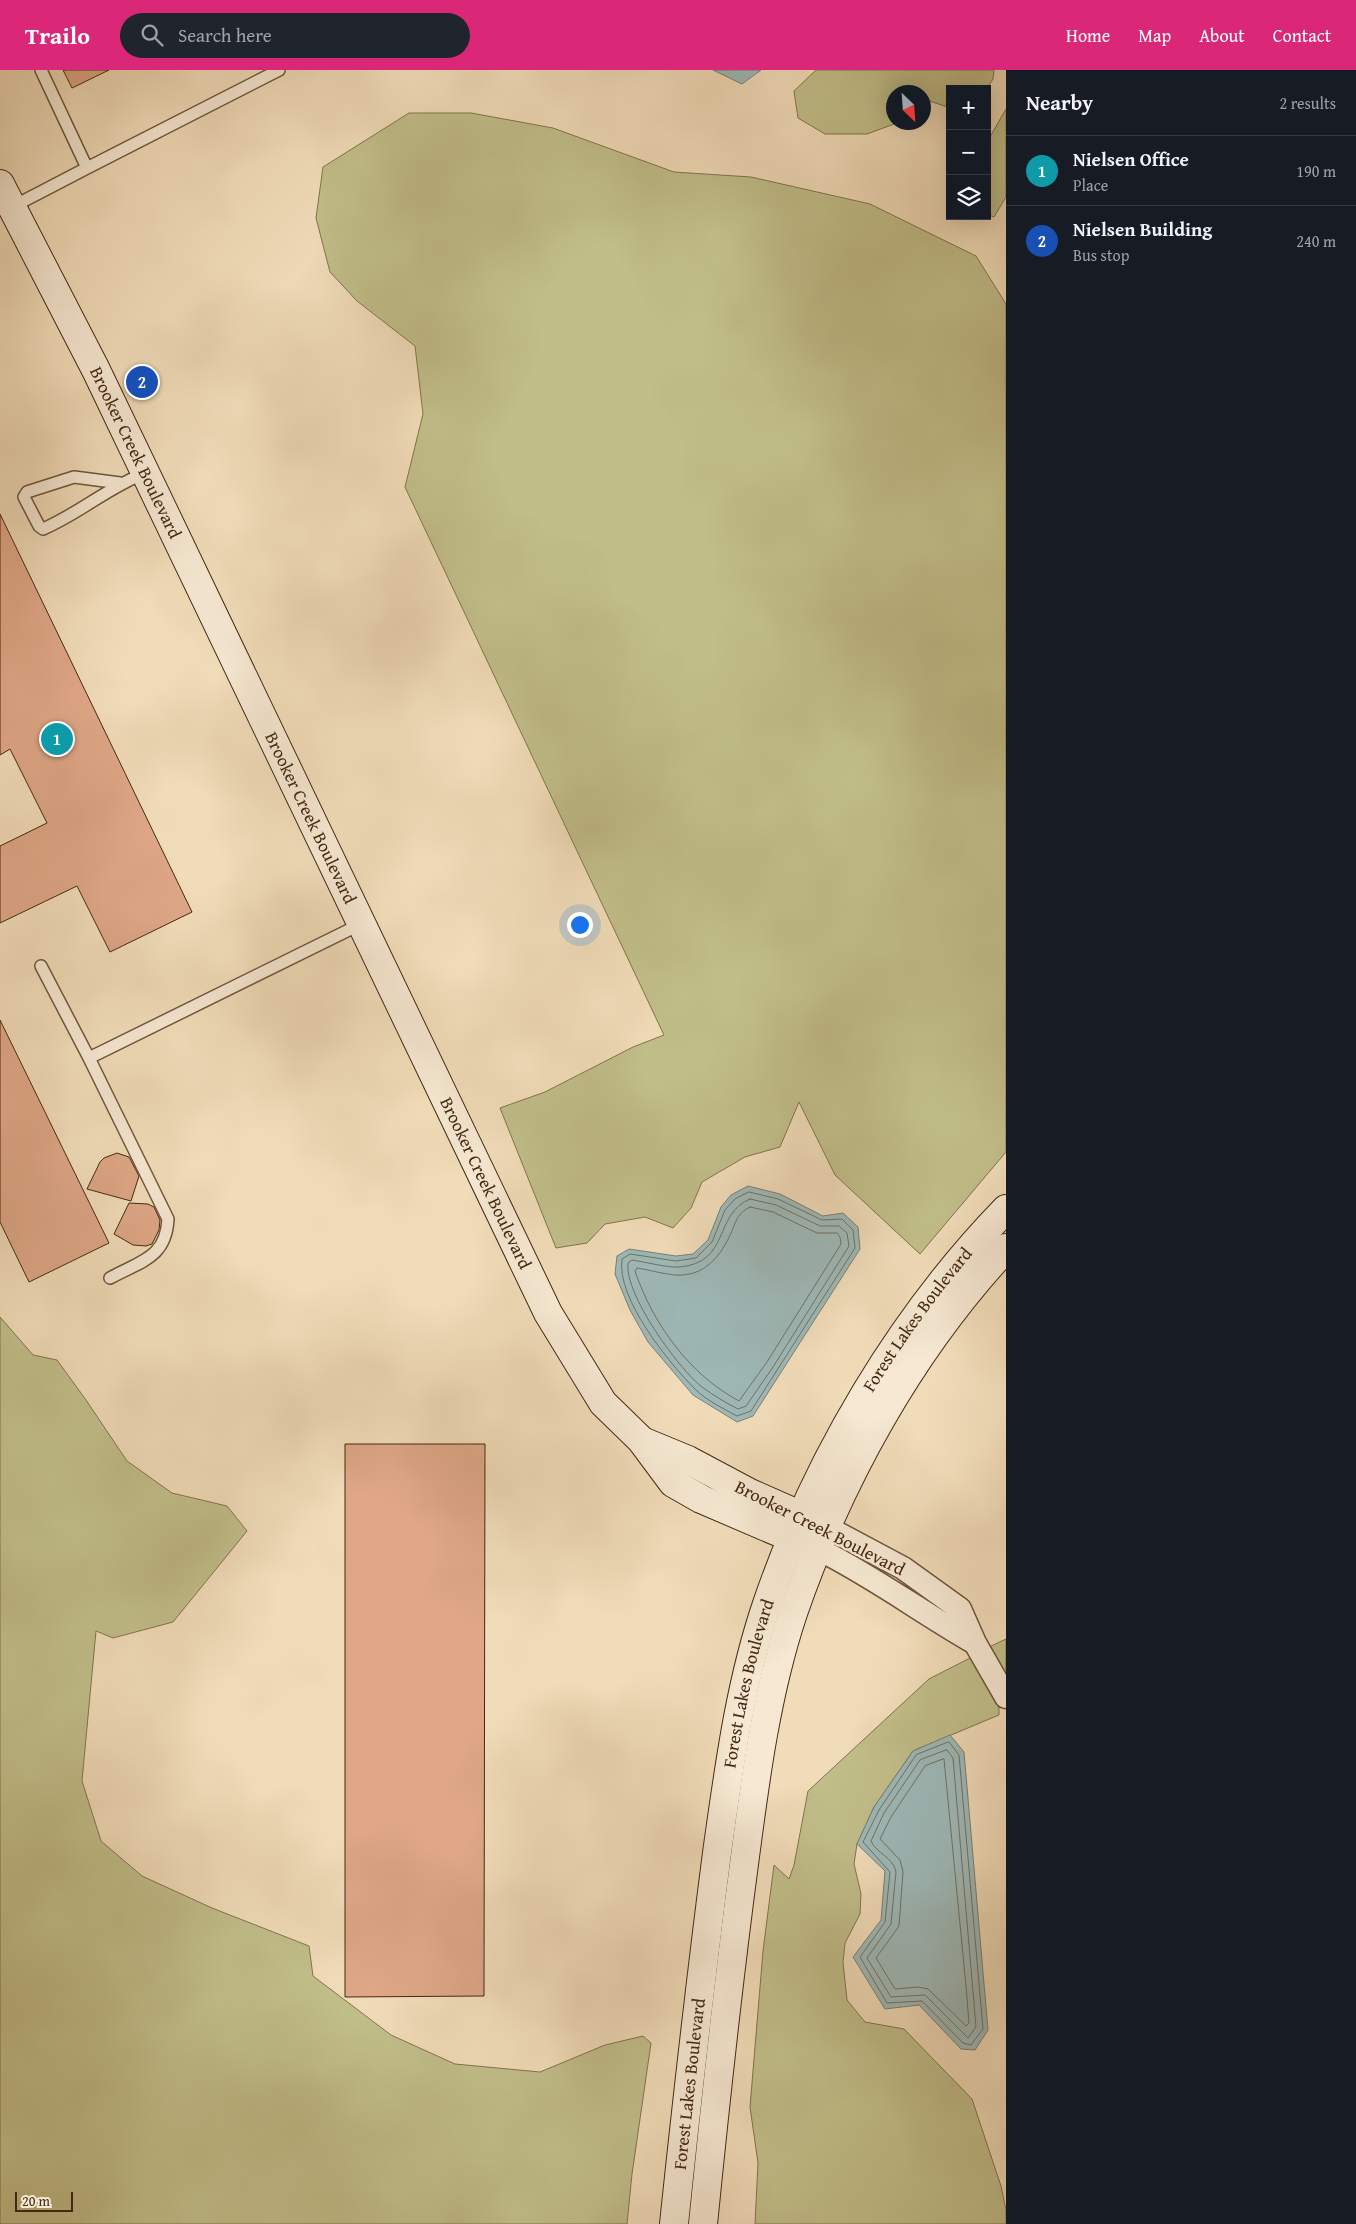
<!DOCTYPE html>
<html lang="en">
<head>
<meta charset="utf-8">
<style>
  body { margin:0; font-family:"Gentium Book Plus",serif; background:#20242c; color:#f1f3f6 }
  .controls { position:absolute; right:15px; top:15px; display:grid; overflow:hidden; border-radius:0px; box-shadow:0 5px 20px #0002 }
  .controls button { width:45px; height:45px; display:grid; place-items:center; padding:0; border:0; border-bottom:1px solid #363941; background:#171b24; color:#f1f3f6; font:25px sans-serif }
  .compass { position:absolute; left:886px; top:15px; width:45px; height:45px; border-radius:50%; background:#171b24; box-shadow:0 5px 20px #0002; rotate:155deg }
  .scale { position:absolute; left:15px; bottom:12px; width:58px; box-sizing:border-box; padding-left:5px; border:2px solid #442912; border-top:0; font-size:14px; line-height:18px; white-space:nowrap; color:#442912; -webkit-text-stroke:4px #f6e8d2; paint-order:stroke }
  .you { position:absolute; left:579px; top:854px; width:18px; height:18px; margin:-12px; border:4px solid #fff; border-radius:50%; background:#1a73e8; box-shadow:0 0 0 8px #1a73e833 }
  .badge { display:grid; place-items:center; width:32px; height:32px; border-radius:50%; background:#db2777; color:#fff; font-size:16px; font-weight:700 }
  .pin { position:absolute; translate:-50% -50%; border:2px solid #fff; box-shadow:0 1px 5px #0006 }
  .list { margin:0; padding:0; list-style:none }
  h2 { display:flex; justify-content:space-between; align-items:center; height:65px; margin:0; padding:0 20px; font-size:21px }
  h2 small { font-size:16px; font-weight:400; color:#9ea1a6 }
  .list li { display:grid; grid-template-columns:32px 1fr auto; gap:15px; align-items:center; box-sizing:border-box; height:70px; padding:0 20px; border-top:1px solid #363941 }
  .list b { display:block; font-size:19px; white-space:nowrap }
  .list p { margin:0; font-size:16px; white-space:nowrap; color:#9ea1a6 }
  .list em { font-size:16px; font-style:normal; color:#9ea1a6 }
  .icon { flex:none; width:28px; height:28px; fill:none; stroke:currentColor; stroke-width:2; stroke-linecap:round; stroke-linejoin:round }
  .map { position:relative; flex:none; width:1006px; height:2154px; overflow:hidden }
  header { display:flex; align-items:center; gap:30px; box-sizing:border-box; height:70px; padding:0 25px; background:#db2777; color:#fff }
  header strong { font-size:24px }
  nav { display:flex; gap:28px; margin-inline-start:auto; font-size:18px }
  .search { width:350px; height:45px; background:#20242c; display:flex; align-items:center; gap:12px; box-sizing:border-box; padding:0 18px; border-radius:28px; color:#9ea1a6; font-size:19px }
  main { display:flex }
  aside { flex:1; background:#171b24 }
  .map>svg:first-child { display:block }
  .green { fill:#c1be8a; stroke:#82744e }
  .water { fill:#9eb9b8; stroke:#7a7f76 }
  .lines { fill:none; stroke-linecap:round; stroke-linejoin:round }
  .shore { stroke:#717165; stroke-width:1 }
  .building { fill:#dfa787; stroke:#442912 }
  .lane-casing { stroke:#6f563c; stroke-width:14 }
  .street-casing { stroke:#6f563c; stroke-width:25 }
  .secondary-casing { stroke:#442912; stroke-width:30 }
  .lane { stroke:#f6e8d2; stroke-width:11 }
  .street { stroke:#f6e8d2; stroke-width:22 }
  .secondary { stroke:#f6e8d2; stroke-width:28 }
  .labels { text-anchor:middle; stroke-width:4.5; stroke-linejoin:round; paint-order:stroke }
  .street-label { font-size:18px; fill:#442912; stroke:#f6e8d2 }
</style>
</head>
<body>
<header>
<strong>Trailo</strong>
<div class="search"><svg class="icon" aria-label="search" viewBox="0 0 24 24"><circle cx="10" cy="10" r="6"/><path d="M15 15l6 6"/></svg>Search here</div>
<nav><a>Home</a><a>Map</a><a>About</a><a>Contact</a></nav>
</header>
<main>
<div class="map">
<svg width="1006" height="2154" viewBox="0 0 1006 2154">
  <rect width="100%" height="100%" fill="#f1dcb9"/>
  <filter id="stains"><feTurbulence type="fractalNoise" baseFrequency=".004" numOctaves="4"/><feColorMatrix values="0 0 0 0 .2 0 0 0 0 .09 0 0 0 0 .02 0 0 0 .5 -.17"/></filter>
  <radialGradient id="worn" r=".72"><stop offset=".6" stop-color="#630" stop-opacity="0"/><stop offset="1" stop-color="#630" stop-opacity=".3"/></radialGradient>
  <path class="green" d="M816 0H994L993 9 986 19H950V38L924 29V22H894V52L897 53 867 64H825L798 48 794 21Z
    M1006 39V127L994 147 987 144V72Z
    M409 43H471L553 58 674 102 751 107 870 134 976 186 1006 234V1082L920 1184 835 1105 799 1032 780 1077 745 1087 702 1112 691 1138 673 1158 645 1147 605 1154 587 1173 556 1178 500 1038 545 1022 633 977 664 965 405 417 423 344 415 276 357 231 330 202 316 148 323 97Z
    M0 1247 33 1285 57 1290 86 1330 127 1391 172 1423 227 1436 247 1461 173 1552 113 1568 96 1561 82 1711 101 1771 142 1806 212 1838 309 1876 313 1906 391 1965 455 1994 540 2002 605 1975 643 1966 651 1973 632 2104 627 2154H0Z
    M1006 1569V1607L989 1577Z
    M972 1587 999 1634V1645L913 1681 874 1737 857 1774 854 1794 861 1824 860 1844 845 1873 843 1892 847 1930 865 1952 904 1959 972 2029 1001 2116 1006 2140V2154H755L758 2093 750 2037 763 1881 774 1795 789 1809 794 1795 808 1721 929 1609Z"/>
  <path class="water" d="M713 0H761L742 14Z
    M748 1116 780 1124 823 1146 843 1143 858 1157 860 1179 753 1346 737 1352 693 1325 648 1272 630 1240 615 1204 617 1186 629 1179 676 1186 693 1184 708 1170 721 1137 731 1125Z
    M950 1665 964 1682 988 1960 975 1980 961 1979 919 1935 885 1939 853 1887 881 1850 885 1801 857 1774 874 1737 913 1681Z"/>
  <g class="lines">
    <path class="shore" d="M749 1122 778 1129 822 1150 842 1149 853 1160 855 1178 751 1341 737 1346C724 1339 706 1330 695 1319 669 1293 616 1228 622 1189L630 1184 676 1191 696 1188 712 1172 725 1140 735 1129Z
      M750 1129 776 1135 820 1156H839L847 1163 849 1176 773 1297 746 1336 738 1339C726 1333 713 1325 702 1317 678 1298 624 1224 628 1193L632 1190C645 1192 669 1198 679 1197 731 1193 713 1144 750 1129Z
      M750 1137 773 1142 817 1163H837L840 1167 841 1174 767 1292 739 1331C689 1304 653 1254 635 1201L637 1198C650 1200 663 1204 675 1205 705 1207 721 1186 732 1161 736 1150 739 1142 750 1137Z
      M949 1672 959 1685 983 1959 971 1975 963 1973 922 1931 887 1933 860 1887 885 1852 890 1802 863 1772 879 1740 916 1685Z
      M947 1680 953 1688 976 1957 968 1968 925 1925 891 1927 867 1888 891 1854 896 1802C894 1788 876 1783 871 1771L884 1743 920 1690Z
      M944 1689 966 1916 969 1953 966 1956 928 1919 918 1917 895 1919 876 1888 899 1856 903 1802 900 1790 880 1769 891 1747 925 1696Z"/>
  </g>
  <path class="building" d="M63 0H109L72 18Z
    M0 444 192 842 110 882 77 816 0 853V776L47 753 10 679 0 685Z
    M0 950 109 1173 29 1212 0 1152Z
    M117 1083 129 1087 139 1106 131 1131 87 1119 100 1092 104 1088Z
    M129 1133 148 1134 154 1137 160 1150 159 1160 152 1174 146 1176 133 1175 114 1164Z
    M345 1374H485L484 1926 345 1927Z"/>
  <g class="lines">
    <defs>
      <path id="lane" d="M87 98 279 0
        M12 137 87 98 41 0
        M120 413 74 407 27 422 24 427 39 456 43 459C80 443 107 418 145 403
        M41 896 89 988
        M110 1208C141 1191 166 1188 168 1149L89 988 361 854"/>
      <path id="street" d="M828 1458 903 1498 960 1539 975 1573 1006 1627
        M818 1479C873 1506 922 1543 975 1573"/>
      <g id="secondary">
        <path id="s1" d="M0 114 96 300 548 1243 603 1333 641 1370 673 1413 701 1429 818 1479"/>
        <path d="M642 1371 688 1390 750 1423 818 1453"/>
        <path id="s2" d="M674 2154C687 2030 701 1907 717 1783 729 1698 740 1612 768 1531 817 1389 901 1247 1006 1139"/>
        <path d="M703 2154C715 2034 728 1914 744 1794 755 1710 766 1624 793 1543 839 1410 910 1281 1006 1178"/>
      </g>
    </defs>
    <use href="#lane" class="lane-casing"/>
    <use href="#street" class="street-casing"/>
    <use href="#secondary" class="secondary-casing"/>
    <use href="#lane" class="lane"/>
    <use href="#street" class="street"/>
    <use href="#secondary" class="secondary"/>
  </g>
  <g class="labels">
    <g class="street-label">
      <text dy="6" stroke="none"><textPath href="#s1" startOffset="301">Brooker Creek Boulevard</textPath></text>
      <text dy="6" stroke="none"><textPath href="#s1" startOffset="706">Brooker Creek Boulevard</textPath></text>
      <text dy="6" stroke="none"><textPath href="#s1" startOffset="1111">Brooker Creek Boulevard</textPath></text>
      <text dy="6" stroke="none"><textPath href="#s2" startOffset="951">Forest Lakes Boulevard</textPath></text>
      <text transform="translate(820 1458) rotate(27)" y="6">Brooker Creek Boulevard</text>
      <text dy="6" stroke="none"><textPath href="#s2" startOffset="546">Forest Lakes Boulevard</textPath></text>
      <text dy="6" stroke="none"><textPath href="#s2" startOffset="141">Forest Lakes Boulevard</textPath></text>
    </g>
  </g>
  <rect width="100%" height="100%" filter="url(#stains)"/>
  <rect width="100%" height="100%" fill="url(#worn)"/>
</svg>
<div class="controls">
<button>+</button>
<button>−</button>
<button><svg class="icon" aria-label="layers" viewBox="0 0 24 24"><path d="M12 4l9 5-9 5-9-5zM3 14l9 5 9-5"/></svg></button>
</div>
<svg class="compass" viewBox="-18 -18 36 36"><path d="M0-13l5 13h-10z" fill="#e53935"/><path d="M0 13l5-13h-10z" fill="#9ea1a6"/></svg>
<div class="scale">20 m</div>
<div class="you"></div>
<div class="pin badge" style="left:57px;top:669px;background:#0f9aa8">1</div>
<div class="pin badge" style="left:142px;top:312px;background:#1a4fb4">2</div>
</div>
<aside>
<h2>Nearby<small>2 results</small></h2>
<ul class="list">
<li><span class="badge" style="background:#0f9aa8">1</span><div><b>Nielsen Office</b><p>Place</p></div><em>190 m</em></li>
<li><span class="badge" style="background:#1a4fb4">2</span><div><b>Nielsen Building</b><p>Bus stop</p></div><em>240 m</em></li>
</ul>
</aside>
</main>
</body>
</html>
